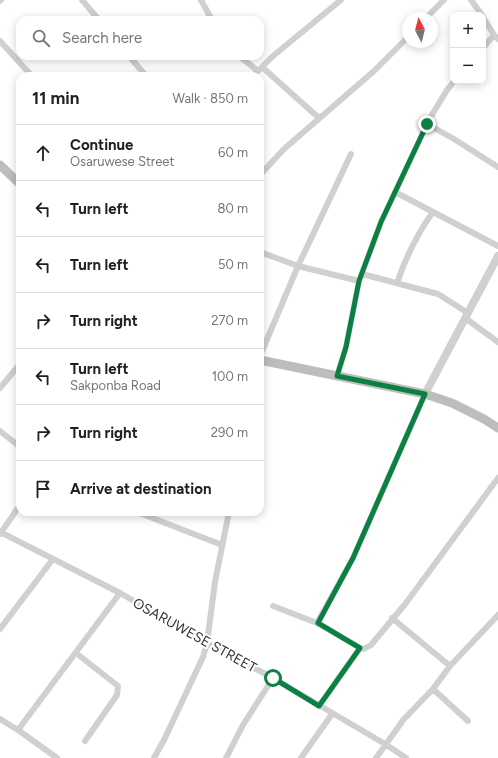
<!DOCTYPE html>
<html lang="en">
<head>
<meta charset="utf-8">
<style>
  body { margin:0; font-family:Figtree,sans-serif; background:#f6f6f6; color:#202124 }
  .controls { position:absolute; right:12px; top:12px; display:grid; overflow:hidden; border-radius:8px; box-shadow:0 2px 10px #0003 }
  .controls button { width:36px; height:36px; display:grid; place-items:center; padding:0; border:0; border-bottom:1px solid #e0e0e0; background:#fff; color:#202124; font:20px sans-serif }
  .compass { position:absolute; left:402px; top:12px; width:36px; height:36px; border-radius:50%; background:#fff; box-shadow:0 2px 10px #0003; rotate:353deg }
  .stop { position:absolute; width:12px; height:12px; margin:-9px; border:3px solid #0b8043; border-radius:50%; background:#fff }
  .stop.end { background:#0b8043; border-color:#fff; box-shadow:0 1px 4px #0008 }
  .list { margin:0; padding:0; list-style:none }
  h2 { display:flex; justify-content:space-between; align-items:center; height:52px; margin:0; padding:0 16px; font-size:17px }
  h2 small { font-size:13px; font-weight:400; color:#757577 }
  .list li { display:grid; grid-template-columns:26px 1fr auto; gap:12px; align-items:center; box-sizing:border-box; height:56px; padding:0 16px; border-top:1px solid #e0e0e0 }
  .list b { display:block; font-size:15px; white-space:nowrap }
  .list p { margin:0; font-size:13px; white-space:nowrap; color:#757577 }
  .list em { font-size:13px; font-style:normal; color:#757577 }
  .icon { flex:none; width:22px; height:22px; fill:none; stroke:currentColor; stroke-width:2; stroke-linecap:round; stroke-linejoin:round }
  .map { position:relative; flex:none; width:498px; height:758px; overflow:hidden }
  .search { position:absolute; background:#fff; box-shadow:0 2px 10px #0003; left:16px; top:16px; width:248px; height:44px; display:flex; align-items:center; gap:10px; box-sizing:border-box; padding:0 14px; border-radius:12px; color:#757577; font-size:15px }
  .panel { position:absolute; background:#fff; box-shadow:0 2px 10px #0003; left:16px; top:72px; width:248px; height:444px; border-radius:12px }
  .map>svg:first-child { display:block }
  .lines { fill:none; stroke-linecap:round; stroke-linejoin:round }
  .minor { stroke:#d0d0d0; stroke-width:6 }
  .tertiary { stroke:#d0d0d0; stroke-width:8 }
  .secondary { stroke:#bdbdbd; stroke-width:9 }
  .route { stroke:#0b8043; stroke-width:5 }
  .labels { text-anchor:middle; stroke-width:4; stroke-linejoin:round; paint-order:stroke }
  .street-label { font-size:14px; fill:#333; stroke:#fff }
</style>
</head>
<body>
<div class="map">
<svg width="498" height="758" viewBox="0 0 498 758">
  <rect width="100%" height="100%" fill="#fff"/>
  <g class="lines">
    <path class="minor" d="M82 0 99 20
      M201 0 212 20
      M471 0 482 15
      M0 1 1 0
      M483 17 494 35 498 39
      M426 18 444 0
      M0 41 30 74 33 76
      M483 48 494 35
      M129 56 146 76
      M239 56 258 71
      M262 67 319 118
      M253 76 273 56 341 0
      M427 124 454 139 498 167
      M260 175 284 149 374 71 408 37
      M395 192 498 246
      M260 252 298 266 359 281
      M362 274 438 294 468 313
      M397 283C406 257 417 234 433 212
      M465 318 498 342
      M260 356 298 266 351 154
      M337 376 346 347 359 281 381 222 430 118 447 90 454 81
      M0 388 20 364
      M0 431 20 447
      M137 512 222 545
      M0 532 120 593 207 643 273 678 385 744 406 758
      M0 534 20 505
      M273 606 317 623 360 648 364 649 371 645 406 603 498 478
      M392 618 450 666
      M317 623 353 558 425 394
      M0 629 53 559
      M76 653 118 686 117 695 85 741
      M433 689 468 721
      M319 706 360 648
      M0 719 18 730 57 758
      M18 730 120 593
      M154 758 164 740 203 657 207 643 215 582 229 512
      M226 758 243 725 273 678
      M301 758 332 714
      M376 758 404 719 433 689 450 666 498 615"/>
    <path class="tertiary" d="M425 394 498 256"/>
    <path class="secondary" d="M0 165 20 184
      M260 360 425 394 452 403 484 419 498 428"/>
  </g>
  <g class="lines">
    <path class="route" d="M273 678 319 706 360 648 318 623 353 558 425 394 337 376 346 347 359 281 381 222 427 124"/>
  </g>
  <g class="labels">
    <g class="street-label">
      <text transform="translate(195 635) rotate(29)" y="5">OSARUWESE STREET</text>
    </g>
  </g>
</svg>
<div class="controls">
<button>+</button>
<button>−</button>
</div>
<svg class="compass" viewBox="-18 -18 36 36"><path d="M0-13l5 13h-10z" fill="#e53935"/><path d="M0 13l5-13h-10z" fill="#757577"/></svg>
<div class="stop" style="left:273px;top:678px"></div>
<div class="stop end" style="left:427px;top:124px"></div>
<div class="search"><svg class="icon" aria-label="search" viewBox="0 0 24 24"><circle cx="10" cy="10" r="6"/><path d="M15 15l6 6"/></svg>Search here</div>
<section class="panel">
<h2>11 min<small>Walk · 850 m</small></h2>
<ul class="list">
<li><svg class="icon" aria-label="ahead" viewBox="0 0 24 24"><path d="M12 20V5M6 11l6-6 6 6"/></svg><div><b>Continue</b><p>Osaruwese Street</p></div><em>60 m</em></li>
<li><svg class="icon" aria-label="left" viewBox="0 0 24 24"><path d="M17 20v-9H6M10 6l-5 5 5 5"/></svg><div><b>Turn left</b></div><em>80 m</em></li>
<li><svg class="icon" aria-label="left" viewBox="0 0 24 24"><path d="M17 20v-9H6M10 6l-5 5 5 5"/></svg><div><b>Turn left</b></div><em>50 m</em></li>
<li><svg class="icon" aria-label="right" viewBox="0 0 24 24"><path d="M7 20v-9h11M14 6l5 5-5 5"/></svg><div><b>Turn right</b></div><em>270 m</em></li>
<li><svg class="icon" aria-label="left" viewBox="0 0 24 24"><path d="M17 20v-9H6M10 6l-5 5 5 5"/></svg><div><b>Turn left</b><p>Sakponba Road</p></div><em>100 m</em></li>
<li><svg class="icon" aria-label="right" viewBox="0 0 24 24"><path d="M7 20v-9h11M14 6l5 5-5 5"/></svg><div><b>Turn right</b></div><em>290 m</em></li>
<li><svg class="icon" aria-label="arrive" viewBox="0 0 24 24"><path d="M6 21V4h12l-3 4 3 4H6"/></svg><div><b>Arrive at destination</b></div></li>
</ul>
</section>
</div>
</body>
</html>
